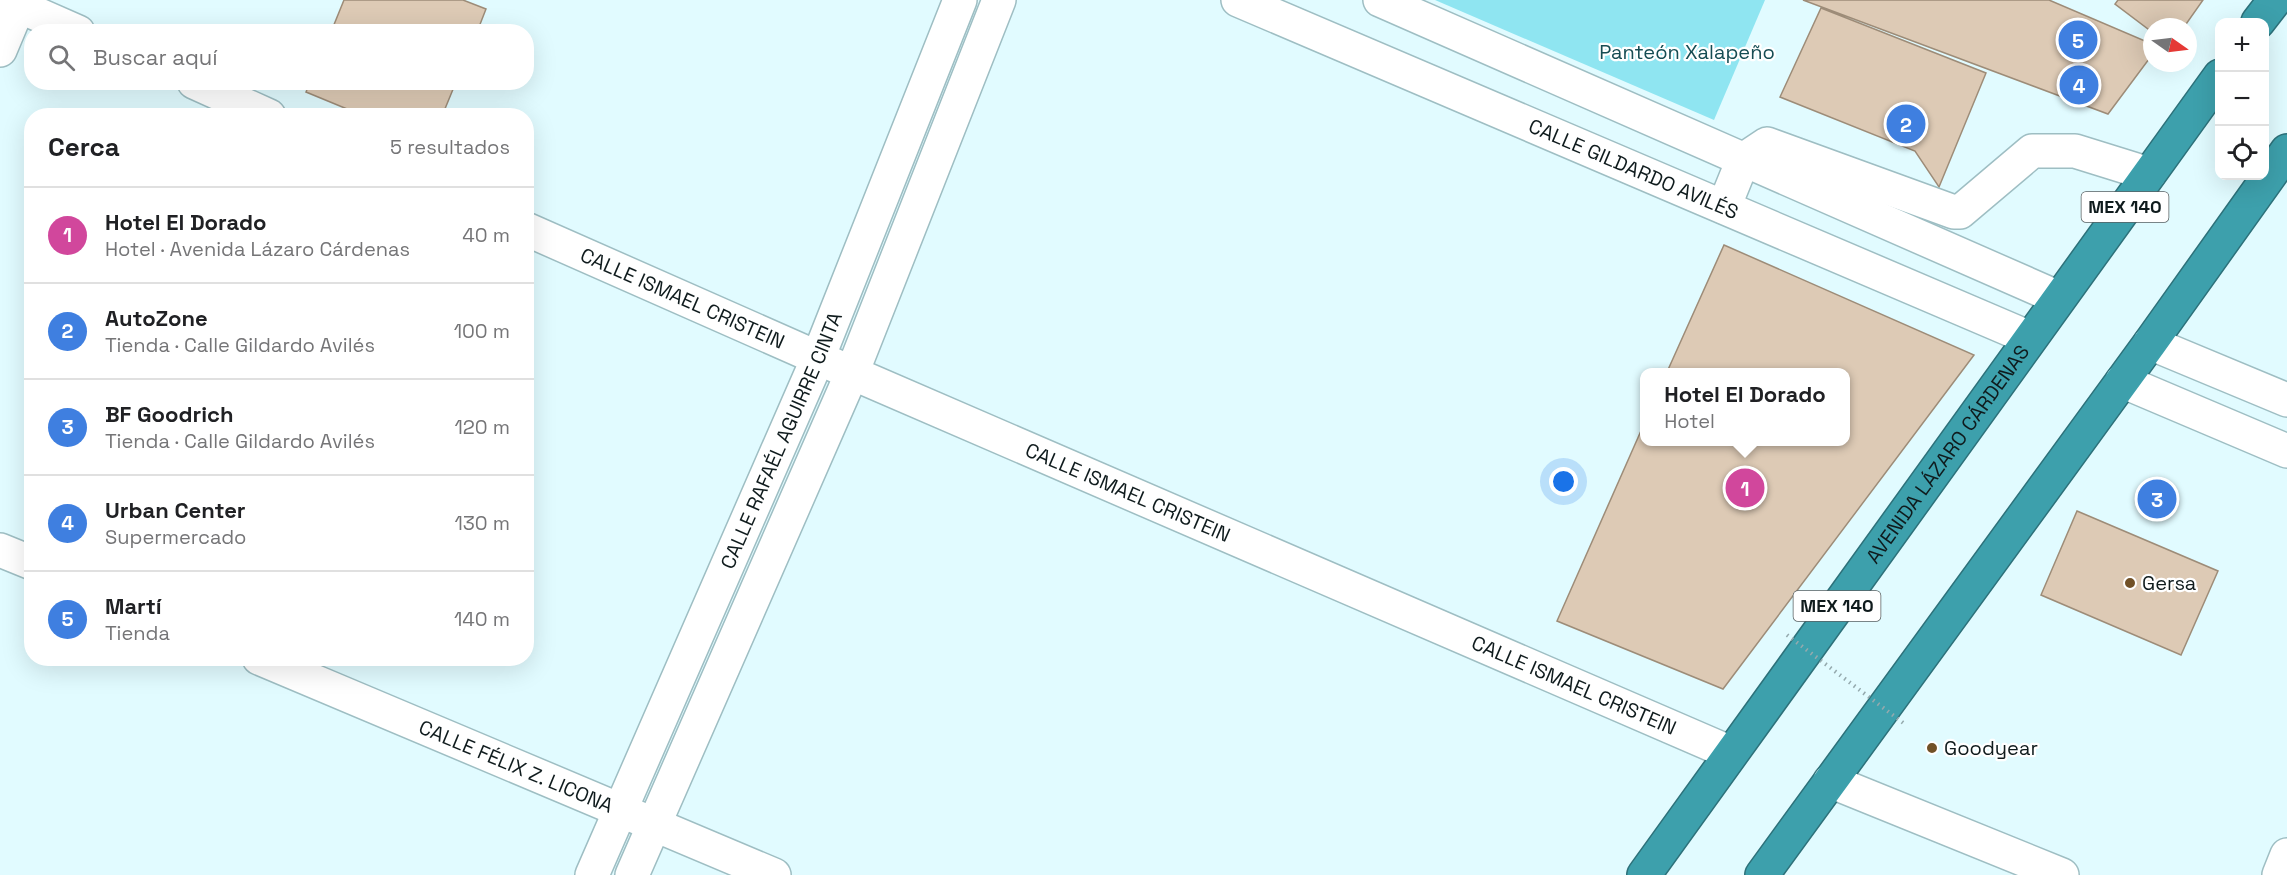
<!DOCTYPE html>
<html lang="es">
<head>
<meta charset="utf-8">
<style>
  body { margin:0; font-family:"Space Grotesk",sans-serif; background:#f6f6f6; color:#202124 }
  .controls { position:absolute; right:18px; top:18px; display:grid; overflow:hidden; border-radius:12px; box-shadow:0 6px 24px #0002 }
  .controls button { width:54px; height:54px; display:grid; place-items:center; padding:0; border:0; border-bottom:2px solid #e0e0e0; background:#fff; color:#202124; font:30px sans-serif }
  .compass { position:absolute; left:2143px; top:18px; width:54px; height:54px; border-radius:50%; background:#fff; box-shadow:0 6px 24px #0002; rotate:104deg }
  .you { position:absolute; left:1564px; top:482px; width:21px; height:21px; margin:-15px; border:4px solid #fff; border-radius:50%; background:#1a73e8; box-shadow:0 0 0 9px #1a73e833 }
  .badge { display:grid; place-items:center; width:39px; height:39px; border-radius:50%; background:#715127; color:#fff; font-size:20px; font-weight:700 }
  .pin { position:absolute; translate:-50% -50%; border:3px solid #fff; box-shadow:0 2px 6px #0006 }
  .popup { position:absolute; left:1640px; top:368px; width:210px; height:78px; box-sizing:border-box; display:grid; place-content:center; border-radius:12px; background:#fff; filter:drop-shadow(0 2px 4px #0005); font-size:20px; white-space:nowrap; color:#757577 }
  .popup b { font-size:22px; color:#202124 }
  .popup::after { content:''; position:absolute; left:50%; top:100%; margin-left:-12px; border:12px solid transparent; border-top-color:#fff }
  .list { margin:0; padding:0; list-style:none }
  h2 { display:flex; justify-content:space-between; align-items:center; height:78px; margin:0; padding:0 24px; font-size:26px }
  h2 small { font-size:20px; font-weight:400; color:#757577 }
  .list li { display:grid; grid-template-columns:39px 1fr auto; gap:18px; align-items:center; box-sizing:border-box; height:96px; padding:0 24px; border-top:2px solid #e0e0e0 }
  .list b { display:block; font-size:22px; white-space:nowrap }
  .list p { margin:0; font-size:20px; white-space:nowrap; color:#757577 }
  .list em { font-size:20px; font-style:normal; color:#757577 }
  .icon { flex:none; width:33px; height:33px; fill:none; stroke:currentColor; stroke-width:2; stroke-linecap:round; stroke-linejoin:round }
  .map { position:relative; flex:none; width:2287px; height:875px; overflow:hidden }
  .search { position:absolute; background:#fff; box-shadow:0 6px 24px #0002; left:24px; top:24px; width:510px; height:66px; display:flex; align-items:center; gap:15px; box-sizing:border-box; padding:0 21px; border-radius:24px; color:#757577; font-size:22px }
  .panel { position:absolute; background:#fff; box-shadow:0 6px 24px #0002; left:24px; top:108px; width:510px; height:558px; border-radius:24px }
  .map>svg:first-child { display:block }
  .green { fill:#8fe5f1 }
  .building { fill:#ddcab5; stroke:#9d8c78; stroke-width:1.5 }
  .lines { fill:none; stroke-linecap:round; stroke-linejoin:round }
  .minor-casing { stroke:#9ebec3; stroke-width:36 }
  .highway-casing { stroke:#2d717a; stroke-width:36 }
  .minor { stroke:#fff; stroke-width:33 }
  .highway { stroke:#3da0ac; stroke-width:33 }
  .path-bridge { stroke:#95aaae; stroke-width:4; stroke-dasharray:1.5 4.5; stroke-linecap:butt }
  .poi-dot { fill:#715127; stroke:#fff; stroke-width:2 }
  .labels { text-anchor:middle; stroke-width:4.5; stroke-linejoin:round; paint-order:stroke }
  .shield { fill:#fff; stroke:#575f61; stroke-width:1.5 }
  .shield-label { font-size:18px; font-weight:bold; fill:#0f1b1d }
  .park-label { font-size:20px; fill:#164d54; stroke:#fff }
  .street-label { font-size:20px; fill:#0f1b1d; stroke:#fff }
  .poi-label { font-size:20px; fill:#0f1b1d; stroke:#fff; text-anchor:start }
</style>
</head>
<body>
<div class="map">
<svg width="2287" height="875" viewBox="0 0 2287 875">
  <rect width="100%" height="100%" fill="#e1fbff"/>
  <path class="green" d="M1435 0H1765L1714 120Z"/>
  <path class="building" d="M344 0H463L486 9 477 32H331Z
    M1803 0H2049L2152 44V55L2108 114Z
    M2118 0H2203L2184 27H2152V32L2115 4Z
    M1821 8 1986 73 1939 187 1915 151 1780 97Z
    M310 82H456L442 116H364L306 92Z
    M1724 245 1974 355 1723 689 1557 621 1644 424V442H1846V372H1667Z
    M2077 511 2218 571 2181 655 2041 595Z"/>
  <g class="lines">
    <defs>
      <g id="minor">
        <path d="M5 0 78 32"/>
        <path id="s1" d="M1238 0 2030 338"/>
        <path d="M1380 0 2059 298"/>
        <path d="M0 50 21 0"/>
        <path d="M194 82 269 116"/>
        <path d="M1724 207 1743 160 1767 144 1954 212H1960L2032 151H2075L2149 174"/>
        <path id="s2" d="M526 229 852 373 1731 753"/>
        <path d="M2150 343 2287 400"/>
        <path d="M2122 381 2287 451"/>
        <path d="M0 550 32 563"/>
        <path id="s3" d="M259 658 774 875"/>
        <path d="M1830 781 2062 875"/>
        <path id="s4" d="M592 875 818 358 960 0"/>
        <path d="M632 875 852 373 999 0"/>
        <path d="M2279 875 2287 855"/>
      </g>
      <g id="highway">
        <path d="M2258 22 2275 0"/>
        <path id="s5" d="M1644 875 2220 76"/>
        <path d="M1762 875 2150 343 2287 151"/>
      </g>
    </defs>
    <use href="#minor" class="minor-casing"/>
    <use href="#highway" class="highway-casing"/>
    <use href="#minor" class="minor"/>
    <use href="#highway" class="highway"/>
    <path class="path-bridge" d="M1787 635 1906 725"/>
  </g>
  <g class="poi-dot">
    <circle cx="2130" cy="583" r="6"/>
    <circle cx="1932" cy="748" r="6"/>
  </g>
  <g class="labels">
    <g class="shield">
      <rect x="2081.5" y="192" width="87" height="30" rx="4.5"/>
      <rect x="1793.5" y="591" width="87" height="30" rx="4.5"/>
    </g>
    <g class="shield-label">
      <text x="2125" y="213">MEX 140</text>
      <text x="1837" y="612">MEX 140</text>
    </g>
    <g class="park-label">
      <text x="1687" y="59">Panteón Xalapeño</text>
    </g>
    <g class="street-label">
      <text dy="7" stroke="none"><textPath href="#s1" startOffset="430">CALLE GILDARDO AVILÉS</textPath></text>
      <text dy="7" stroke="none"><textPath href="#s2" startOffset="171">CALLE ISMAEL CRISTEIN</textPath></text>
      <text dy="7" stroke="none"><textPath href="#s4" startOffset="474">CALLE RAFAÉL AGUIRRE CINTA</textPath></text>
      <text dy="7" stroke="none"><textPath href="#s5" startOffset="519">AVENIDA LÁZARO CÁRDENAS</textPath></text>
      <text dy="7" stroke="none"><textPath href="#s2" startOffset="657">CALLE ISMAEL CRISTEIN</textPath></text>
      <text dy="7" stroke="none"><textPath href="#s2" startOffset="1143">CALLE ISMAEL CRISTEIN</textPath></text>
      <text dy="7" stroke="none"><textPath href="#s3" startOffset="279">CALLE FÉLIX Z. LICONA</textPath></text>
    </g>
    <g class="poi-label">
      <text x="2142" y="590">Gersa</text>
      <text x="1944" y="755">Goodyear</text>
    </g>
  </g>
</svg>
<div class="controls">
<button>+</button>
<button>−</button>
<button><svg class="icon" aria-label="locate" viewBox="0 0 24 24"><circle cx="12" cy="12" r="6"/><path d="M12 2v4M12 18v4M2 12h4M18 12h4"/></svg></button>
</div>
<svg class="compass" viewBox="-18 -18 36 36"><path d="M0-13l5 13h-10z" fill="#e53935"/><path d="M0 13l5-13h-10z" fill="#757577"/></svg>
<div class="you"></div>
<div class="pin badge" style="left:1745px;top:488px;background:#d1479c">1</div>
<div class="popup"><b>Hotel El Dorado</b>Hotel</div>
<div class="pin badge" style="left:1906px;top:124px;background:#3f7fe0">2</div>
<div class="pin badge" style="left:2157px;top:499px;background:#3f7fe0">3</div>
<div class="pin badge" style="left:2079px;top:85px;background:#3f7fe0">4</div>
<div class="pin badge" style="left:2078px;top:40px;background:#3f7fe0">5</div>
<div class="search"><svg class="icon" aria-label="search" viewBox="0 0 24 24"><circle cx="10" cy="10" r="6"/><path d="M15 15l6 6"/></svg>Buscar aquí</div>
<section class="panel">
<h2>Cerca<small>5 resultados</small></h2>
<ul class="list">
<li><span class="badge" style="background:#d1479c">1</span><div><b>Hotel El Dorado</b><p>Hotel · Avenida Lázaro Cárdenas</p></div><em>40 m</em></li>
<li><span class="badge" style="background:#3f7fe0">2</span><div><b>AutoZone</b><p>Tienda · Calle Gildardo Avilés</p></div><em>100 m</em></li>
<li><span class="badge" style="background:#3f7fe0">3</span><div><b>BF Goodrich</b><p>Tienda · Calle Gildardo Avilés</p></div><em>120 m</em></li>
<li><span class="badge" style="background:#3f7fe0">4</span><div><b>Urban Center</b><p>Supermercado</p></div><em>130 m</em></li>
<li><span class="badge" style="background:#3f7fe0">5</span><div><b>Martí</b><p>Tienda</p></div><em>140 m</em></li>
</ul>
</section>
</div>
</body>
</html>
